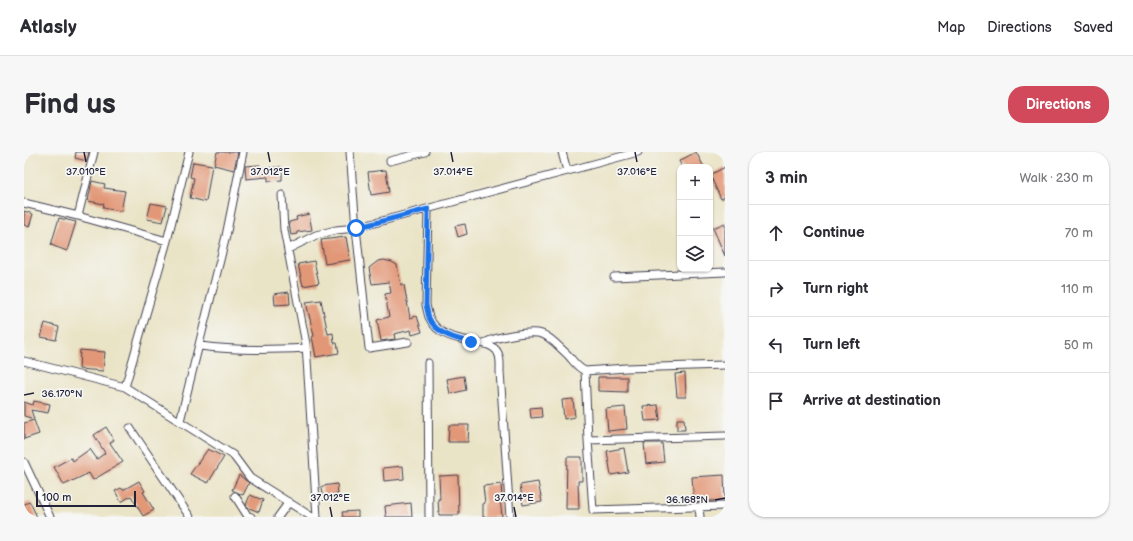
<!DOCTYPE html>
<html lang="en">
<head>
<meta charset="utf-8">
<style>
  body { margin:0; font-family:"Balsamiq Sans",sans-serif; background:#f7f7f7; color:#2b2b33 }
  .controls { position:absolute; right:12px; top:12px; display:grid; overflow:hidden; border-radius:8px; box-shadow:0 1px 3px #0004 }
  .controls button { width:36px; height:36px; display:grid; place-items:center; padding:0; border:0; border-bottom:1px solid #e1e1e2; background:#fff; color:#2b2b33; font:20px sans-serif }
  .scale { position:absolute; left:12px; bottom:10px; width:100px; box-sizing:border-box; padding-left:4px; border:2px solid #22223b; border-top:0; font-size:11px; line-height:14px; white-space:nowrap; color:#22223b; -webkit-text-stroke:3px #f6f6f2; paint-order:stroke }
  .stop { position:absolute; width:12px; height:12px; margin:-9px; border:3px solid #1a73e8; border-radius:50%; background:#fff }
  .stop.end { background:#1a73e8; border-color:#fff; box-shadow:0 1px 4px #0008 }
  .list { margin:0; padding:0; list-style:none }
  h2 { display:flex; justify-content:space-between; align-items:center; height:52px; margin:0; padding:0 16px; font-size:17px }
  h2 small { font-size:13px; font-weight:400; color:#7c7c81 }
  .list li { display:grid; grid-template-columns:26px 1fr auto; gap:12px; align-items:center; box-sizing:border-box; height:56px; padding:0 16px; border-top:1px solid #e1e1e2 }
  .list b { display:block; font-size:15px; white-space:nowrap }
  .list em { font-size:13px; font-style:normal; color:#7c7c81 }
  .icon { flex:none; width:22px; height:22px; fill:none; stroke:currentColor; stroke-width:2; stroke-linecap:round; stroke-linejoin:round }
  .map { position:relative; flex:none; width:701px; height:365px; overflow:hidden; border-radius:16px }
  header { display:flex; align-items:center; gap:24px; box-sizing:border-box; height:56px; padding:0 20px; background:#fff; border-bottom:1px solid #e1e1e2 }
  header strong { font-size:19px }
  nav { display:flex; gap:22px; margin-inline-start:auto; font-size:14px }
  .intro { display:flex; align-items:center; justify-content:space-between; box-sizing:border-box; height:96px; padding:0 24px }
  h1 { margin:0; font-size:28px }
  .button { padding:10px 18px; border-radius:16px; background:#d1495b; color:#fff; font-size:14px; font-weight:700 }
  main { display:flex; gap:24px; padding:0 24px }
  aside { flex:1; background:#fff; border-radius:16px; box-shadow:0 1px 3px #0004 }
  .map>svg:first-child { display:block }
  .building { fill:#e29777 }
  .lines { fill:none; stroke-linecap:round; stroke-linejoin:round }
  .minor-casing { stroke:#403f50; stroke-width:9 }
  .minor { stroke:#fff; stroke-width:7 }
  .route { stroke:#1a73e8; stroke-width:5 }
  .ticks { fill:none; stroke:#22223b; stroke-width:1.5 }
  .ticks-label { font-size:10px; text-anchor:middle; fill:#22223b; stroke:#f6f6f2; stroke-width:3.5; stroke-linejoin:round; paint-order:stroke }
</style>
</head>
<body>
<header>
<strong>Atlasly</strong>
<nav><a>Map</a><a>Directions</a><a>Saved</a></nav>
</header>
<div class="intro"><h1>Find us</h1><a class="button">Directions</a></div>
<main>
<div class="map">
<svg width="701" height="365" viewBox="0 0 701 365">
  <rect width="100%" height="100%" fill="#f6f6f2"/>
  <filter id="ink" filterUnits="userSpaceOnUse"><feTurbulence type="fractalNoise" baseFrequency=".025" numOctaves="2"/><feDisplacementMap in="SourceGraphic" scale="8" xChannelSelector="R" yChannelSelector="G"/><feConvolveMatrix kernelMatrix="1 2 1 2 8 2 1 2 1" color-interpolation-filters="sRGB"/></filter>
  <filter id="wash" filterUnits="userSpaceOnUse"><feTurbulence type="fractalNoise" baseFrequency=".012" numOctaves="4" result="noise"/><feDisplacementMap in="SourceGraphic" scale="16" xChannelSelector="R" yChannelSelector="G"/><feGaussianBlur stdDeviation="0.9" result="paint"/><feColorMatrix in="noise" values="0 0 0 0 0 0 0 0 0 0 0 0 0 0 0 0 0 1.4 0 .05"/><feComposite in="paint" operator="in"/></filter>
  <g filter="url(#wash)">
    <rect width="100%" height="100%" fill="#eae4c7"/>
    <g id="blocks">
      <path class="building" d="M52 0H65L63 9 51 6Z
        M193 0H214L210 18 190 13Z
        M672 0 680 15H658L655 9Z
        M169 10 188 13 182 50 166 46 170 26 166 25Z
        M236 13V16L258 15V28L244 29V25L222 27 221 14Z
        M701 15V45L697 47 686 23Z
        M362 18 365 40 347 43 344 20Z
        M68 29 81 32 80 36 101 39 97 59 79 56 80 52 64 49Z
        M127 51 143 54 139 70 123 67Z
        M0 59 9 62 5 75 0 73Z
        M285 62 288 78 273 80V82L267 83 265 70 273 68 272 65Z
        M35 66 52 70 43 99 27 93Z
        M701 71V104L689 76Z
        M441 72 443 82 434 85 431 74Z
        M322 85 326 108 301 112 297 88Z
        M360 108 368 110 373 113 377 133H380L386 166 393 164 398 180 388 183 387 178 370 182 371 187 357 189 353 168 365 165 361 142 367 141 365 130 348 132 345 116 354 109Z
        M290 109 295 131 279 134 274 112Z
        M265 140 266 152 251 153 250 142Z
        M297 148 304 182 309 181 310 191H313L315 201 292 205 288 185 290 184 282 150Z
        M21 171 35 175 32 188 17 185Z
        M56 198 81 200 79 219 55 217Z
        M661 221 662 245H653L651 222Z
        M440 224 442 238 426 242 423 227Z
        M574 225H603V240L574 239Z
        M549 247 551 265 540 267 538 248Z
        M10 249 26 252 24 261 7 258 10 267 0 264V250L9 253Z
        M634 253 636 268 621 269 619 254Z
        M517 255 518 265 507 266 506 256Z
        M601 255 603 277 584 279 582 257Z
        M653 267H660L661 278H653Z
        M10 268 15 282 0 287V271Z
        M425 273H445L444 290H424Z
        M82 275 90 288 86 291 99 310 69 328 65 321 40 333 30 315 47 306 49 309 66 297 73 307 81 301 70 283Z
        M620 291H638L640 310 622 312Z
        M600 296 604 320 587 323 583 299Z
        M184 297 200 305 184 331 166 322Z
        M543 305H558V329H554L555 357H542Z
        M379 314 380 327 360 329 359 316Z
        M215 323 225 331 219 343 208 338Z
        M434 323 435 363H415L414 347H416L415 324Z
        M700 323 701 348 670 350 668 325Z
        M115 329 121 339 119 340 130 358 119 364 107 344 97 350 91 339 97 336 99 338Z
        M514 330 518 350 499 353 496 333Z
        M313 332 314 342 299 344 298 334Z
        M477 332 478 346H476L478 365H459V352L461 351 459 334Z
        M226 343 239 348 235 360 225 356 222 353Z
        M6 350 13 365H0V352Z
        M387 351 388 365H362L361 354Z
        M334 359V365H319L318 360Z"/>
    </g>
  </g>
  <g filter="url(#ink)">
    <use href="#blocks" fill-opacity="0" stroke="#403f50" stroke-width="1"/>
    <g class="lines">
      <defs>
        <path id="minor" d="M326 0 332 76 345 196 384 190
          M538 0 543 19
          M366 9 401 0
          M258 43 260 78 282 192 293 365
          M0 51 54 64 143 89
          M404 57 402 153C403 157 404 162 405 165 419 197 466 183 474 201 477 207 476 214 476 220L486 365
          M54 64 70 0
          M264 97 292 83 312 78 332 76 614 0
          M590 125 701 120
          M460 191C472 185 506 178 518 182 527 185 536 196 543 202 549 208 552 215 561 219L602 216 701 213
          M176 194C211 199 246 198 282 196
          M0 209 101 235 209 303 226 326 288 365
          M404 211 405 365
          M561 219 564 288
          M101 235 143 89 165 0
          M156 269 202 84 219 0
          M106 276 166 365
          M701 284 564 288 569 358 701 354
          M0 310 26 365
          M211 344 223 363 227 365
          M675 355 676 365
          M254 365 265 350"/>
      </defs>
      <use href="#minor" class="minor-casing"/>
      <use href="#minor" class="minor"/>
    </g>
  </g>
  <g class="lines" filter="url(#ink)">
    <path class="route" d="M332 76 404 57 402 153C403 157 404 162 405 166 412 182 432 187 447 190"/>
  </g>
  <path class="ticks" d="M60 0 62 10M244 0 246 10M427 0 429 10M611 0 613 10M0 243 10 241M691 348 701 346M306 355 308 365M490 355 492 365"/>
  <g class="ticks-label">
    <text x="62" y="23">37.010°E</text>
    <text x="246" y="23">37.012°E</text>
    <text x="429" y="23">37.014°E</text>
    <text x="613" y="23">37.016°E</text>
    <text x="38" y="245">36.170°N</text>
    <text x="306" y="349">37.012°E</text>
    <text x="490" y="349">37.014°E</text>
    <text x="663" y="351">36.168°N</text>
  </g>
</svg>
<div class="controls">
<button>+</button>
<button>−</button>
<button><svg class="icon" aria-label="layers" viewBox="0 0 24 24"><path d="M12 4l9 5-9 5-9-5zM3 14l9 5 9-5"/></svg></button>
</div>
<div class="scale">100 m</div>
<div class="stop" style="left:332px;top:76px"></div>
<div class="stop end" style="left:447px;top:190px"></div>
</div>
<aside>
<h2>3 min<small>Walk · 230 m</small></h2>
<ul class="list">
<li><svg class="icon" aria-label="ahead" viewBox="0 0 24 24"><path d="M12 20V5M6 11l6-6 6 6"/></svg><div><b>Continue</b></div><em>70 m</em></li>
<li><svg class="icon" aria-label="right" viewBox="0 0 24 24"><path d="M7 20v-9h11M14 6l5 5-5 5"/></svg><div><b>Turn right</b></div><em>110 m</em></li>
<li><svg class="icon" aria-label="left" viewBox="0 0 24 24"><path d="M17 20v-9H6M10 6l-5 5 5 5"/></svg><div><b>Turn left</b></div><em>50 m</em></li>
<li><svg class="icon" aria-label="arrive" viewBox="0 0 24 24"><path d="M6 21V4h12l-3 4 3 4H6"/></svg><div><b>Arrive at destination</b></div></li>
</ul>
</aside>
</main>
</body>
</html>
